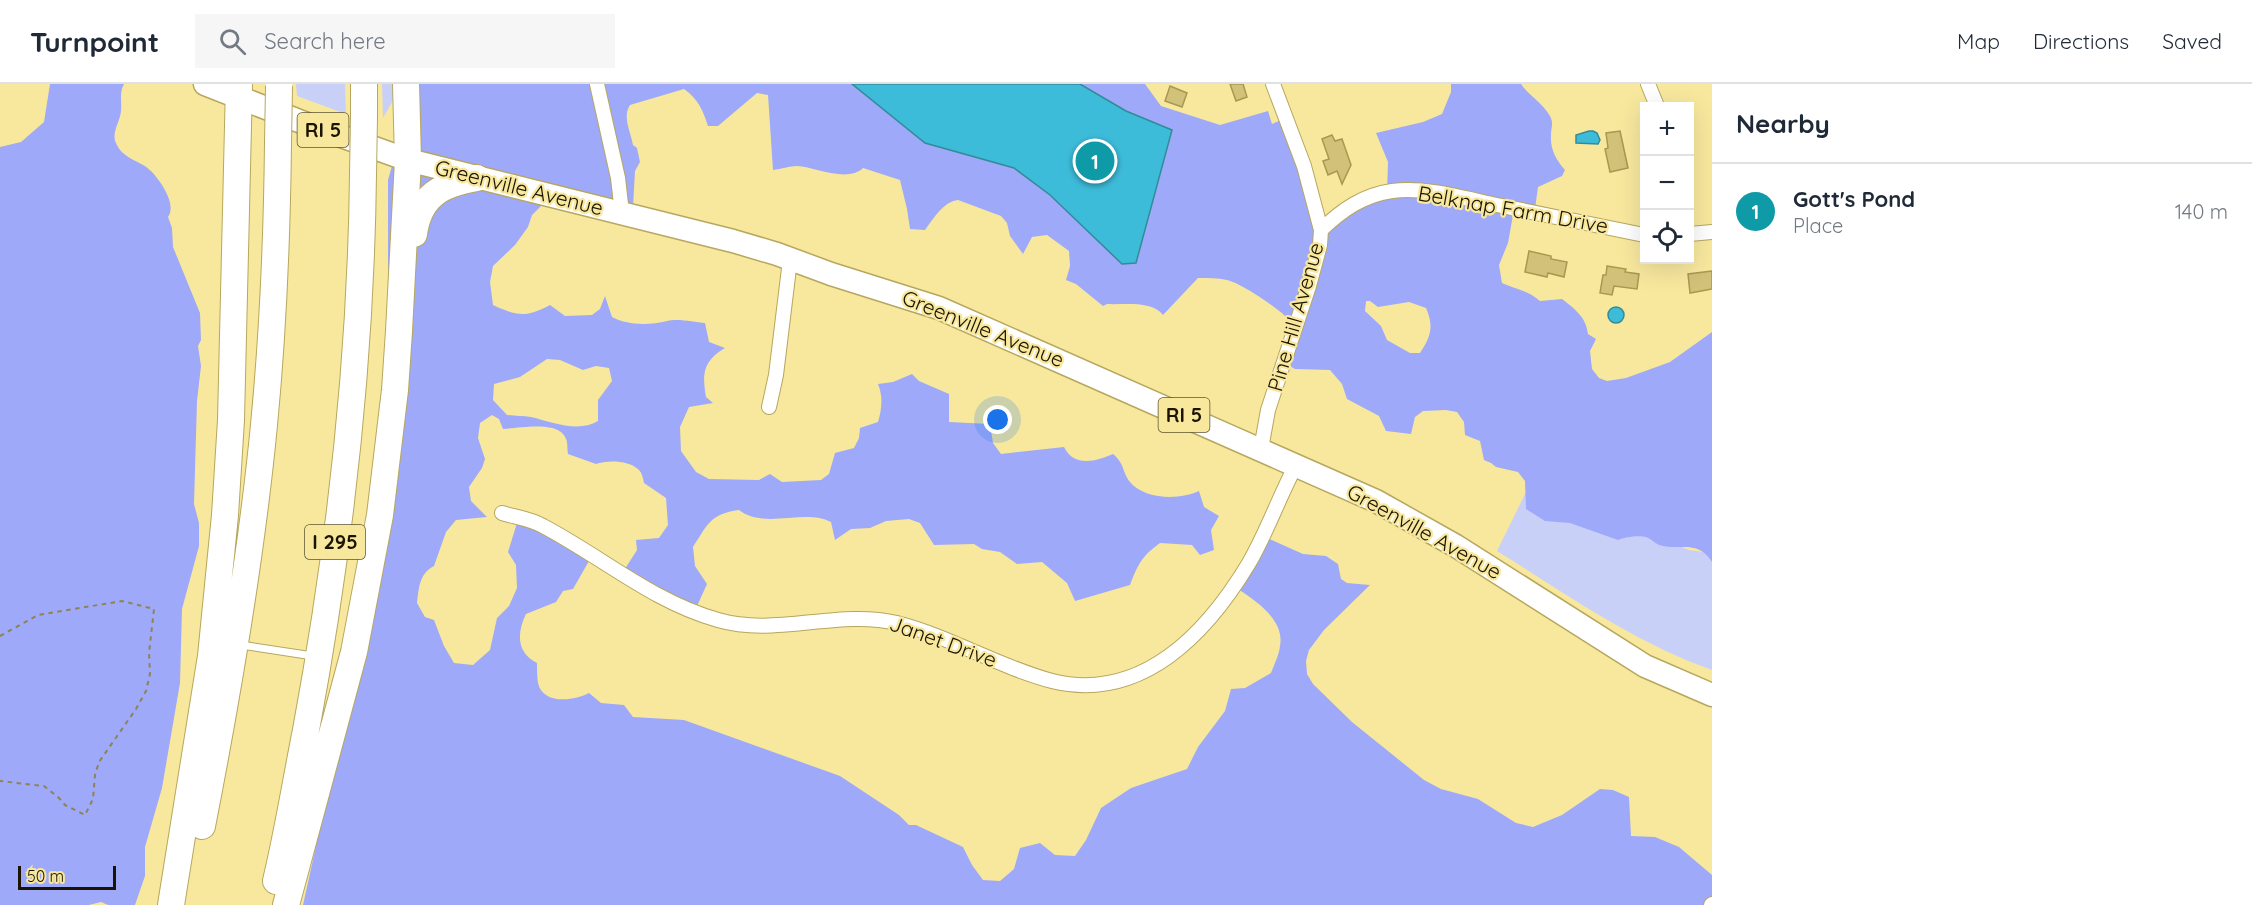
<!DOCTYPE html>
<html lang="en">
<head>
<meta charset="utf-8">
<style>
  body { margin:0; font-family:Quicksand,sans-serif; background:#f6f6f7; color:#1f2937 }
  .controls { position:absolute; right:18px; top:18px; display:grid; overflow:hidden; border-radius:0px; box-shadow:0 6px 24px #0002 }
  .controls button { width:54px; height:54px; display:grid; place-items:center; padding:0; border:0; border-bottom:2px solid #e0e1e3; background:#fff; color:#1f2937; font:30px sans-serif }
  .scale { position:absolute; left:18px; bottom:15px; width:98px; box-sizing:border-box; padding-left:6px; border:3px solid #1b1400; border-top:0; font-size:16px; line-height:21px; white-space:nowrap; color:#1b1400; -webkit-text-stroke:4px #f8e89e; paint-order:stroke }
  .you { position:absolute; left:998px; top:336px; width:21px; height:21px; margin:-15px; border:4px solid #fff; border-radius:50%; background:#1a73e8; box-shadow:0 0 0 9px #1a73e833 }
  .badge { display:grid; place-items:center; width:39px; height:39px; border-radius:50%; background:#666de6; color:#fff; font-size:20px; font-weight:700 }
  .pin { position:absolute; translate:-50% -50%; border:3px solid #fff; box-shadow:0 2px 6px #0006 }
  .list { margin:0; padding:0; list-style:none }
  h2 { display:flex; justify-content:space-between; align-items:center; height:78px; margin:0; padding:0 24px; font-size:26px }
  h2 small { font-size:20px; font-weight:400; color:#747a83 }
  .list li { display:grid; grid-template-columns:39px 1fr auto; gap:18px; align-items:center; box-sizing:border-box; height:96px; padding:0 24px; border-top:2px solid #e0e1e3 }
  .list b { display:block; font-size:22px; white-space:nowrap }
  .list p { margin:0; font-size:20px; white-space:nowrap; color:#747a83 }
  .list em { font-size:20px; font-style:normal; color:#747a83 }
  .icon { flex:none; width:33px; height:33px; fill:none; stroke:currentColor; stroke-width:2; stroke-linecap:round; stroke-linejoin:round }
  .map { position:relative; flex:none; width:1712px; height:821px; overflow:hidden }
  header { display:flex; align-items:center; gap:36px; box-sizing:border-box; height:84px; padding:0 30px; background:#fff; border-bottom:2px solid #e0e1e3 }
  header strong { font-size:28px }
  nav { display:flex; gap:33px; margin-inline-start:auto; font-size:21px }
  .search { width:420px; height:54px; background:#f6f6f7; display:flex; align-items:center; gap:15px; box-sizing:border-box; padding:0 21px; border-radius:0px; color:#747a83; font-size:22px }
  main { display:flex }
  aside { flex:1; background:#fff }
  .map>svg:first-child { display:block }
  .green { fill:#c8d0f8 }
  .forest { fill:#9ea9f9; fill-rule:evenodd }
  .water { fill:#3dbcda; stroke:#338a99; stroke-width:1.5 }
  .building { fill:#d2c179; stroke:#a89850; stroke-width:1.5 }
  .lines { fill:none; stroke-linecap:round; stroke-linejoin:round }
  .lane-casing { stroke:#b7a75e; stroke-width:9 }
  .street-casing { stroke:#b7a75e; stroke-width:16 }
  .primary-casing { stroke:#b7a75e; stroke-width:25 }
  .highway-casing { stroke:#b7a75e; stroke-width:28 }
  .path { stroke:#8f8353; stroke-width:2; stroke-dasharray:4.5 4.5; stroke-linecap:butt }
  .lane { stroke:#fff; stroke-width:7 }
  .street { stroke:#fff; stroke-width:14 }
  .primary { stroke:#fff; stroke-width:22 }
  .highway { stroke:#fff; stroke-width:26 }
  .highway-bridge-casing { stroke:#b7a75e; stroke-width:28; stroke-linecap:butt }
  .highway-bridge { stroke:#fff; stroke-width:26 }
  .labels { text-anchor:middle; stroke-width:4.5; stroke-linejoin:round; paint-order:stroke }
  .shield { fill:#f8e89e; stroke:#5d542f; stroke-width:1.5 }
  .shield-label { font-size:20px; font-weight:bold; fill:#1b1400 }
  .street-label { font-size:21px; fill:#1b1400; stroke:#f8e89e }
</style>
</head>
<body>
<header>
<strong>Turnpoint</strong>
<div class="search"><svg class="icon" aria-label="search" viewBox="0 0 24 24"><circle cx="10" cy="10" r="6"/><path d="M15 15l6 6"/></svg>Search here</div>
<nav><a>Map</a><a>Directions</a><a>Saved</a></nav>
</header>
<main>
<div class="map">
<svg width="1712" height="821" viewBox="0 0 1712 821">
  <rect width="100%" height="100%" fill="#f8e89e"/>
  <path class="green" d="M296 0H345L346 30 297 12Z
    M382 0H394L395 13 383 34Z
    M1529 402 1689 466 1712 469V586C1635 559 1566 510 1497 467Z"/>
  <path class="forest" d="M50 0H124C119 9 122 17 121 27 120 38 111 49 116 59 123 76 141 76 152 88 161 98 177 120 168 133L172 144 173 163 200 229 201 256 198 262 201 282 197 317 194 420 199 439V462L182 525 180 599 162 704 145 763V792L135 821H108L101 818 89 821H0V63L21 58 44 38Z
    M399 0H1145L1161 22 1220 41 1268 27 1272 40 1281 36 1323 140 1387 110 1388 78 1376 49 1423 38 1442 30 1451 8V0H1521C1529 12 1543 19 1550 32 1554 40 1551 43 1551 51 1550 65 1556 76 1565 86L1562 92 1538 103 1534 132 1516 129 1513 131 1508 159 1499 181 1502 199C1518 206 1527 206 1540 217L1562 215C1575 225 1586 233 1588 250L1596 255 1590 267 1592 285 1599 294 1607 297 1626 294 1670 278 1712 248V478C1698 455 1679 467 1659 461 1655 459 1651 455 1646 453 1639 451 1624 453 1618 456L1570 439 1545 437 1526 425 1525 397 1518 388 1496 383 1491 379 1484 376 1480 357 1465 351 1464 338 1457 328 1446 326 1423 327 1415 333 1411 350 1386 347 1379 332 1347 315 1342 300 1330 286 1295 285 1284 279 1293 241C1287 229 1241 199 1227 196 1218 194 1208 194 1198 194L1163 231C1152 216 1124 221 1107 220L1103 222 1076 200 1066 196 1070 182 1069 167 1047 151 1032 153 1023 170 1010 152 1007 139 1001 132 958 116C943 118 934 134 925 146L910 145 907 125 900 96 863 84C848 99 815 83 797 82 790 82 781 85 773 86L768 11 757 9 718 42H708C703 26 698 15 684 5L630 21C622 33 631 48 633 61L637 64 640 78 635 87 633 123 546 117 532 131 528 143 515 161 493 182 490 198 493 221C517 232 526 234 550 221L565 232 592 231 600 225 605 212 612 233C629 242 650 241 667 237 678 234 694 238 705 239L709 258 725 264C703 277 702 290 706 313L713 319 689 323 680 343 681 367 696 388 709 395 759 396 770 390 782 398 821 396 829 390 835 369 854 364 859 354 860 344 878 338C882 325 883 312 878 300L893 298 912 290 919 297 949 310V338L990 340 993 359 1001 370 1064 363C1074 384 1097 377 1113 370 1125 380 1122 388 1130 398 1145 416 1180 416 1199 407L1204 423 1219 432 1211 446 1214 466 1200 471 1192 461 1160 459C1142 472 1138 480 1130 501L1075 517 1067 499 1042 478 1017 480 1000 468 982 465 974 460 934 461 920 439 909 435 886 437 870 444 851 445 835 456 831 438C804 424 765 446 739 426 710 430 708 440 693 463L695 482 707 500 693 531 621 491 637 466 636 456 659 454 668 441 666 414 644 399C643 394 642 389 639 386 629 376 607 376 596 380L568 370C567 365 568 359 566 355 560 336 520 344 503 345L499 335 492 331 480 339 478 354 485 375 482 384 469 403 471 417 487 433 456 436 446 448 434 482C419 490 419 504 417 519L425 533 434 536 444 562 454 579 473 581 490 566 497 534 509 522 517 504 516 481 508 468 517 439 537 444 589 474V477L573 505 563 507 556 518 526 530C517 548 516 569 537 579 537 585 537 593 538 599 543 621 574 617 589 609L601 619 624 621 633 633 684 636 840 692 899 731 909 741H916L963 763 972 781 983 796 1000 797 1014 785 1020 764 1040 759 1055 771 1075 772 1086 756 1101 724 1131 704 1187 685 1198 663 1225 627 1231 605 1245 604 1271 589C1274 581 1279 571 1280 562 1285 536 1256 517 1238 505L1265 453 1303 470 1326 472 1338 480 1341 495 1347 499 1370 501 1324 546 1309 566 1306 577 1307 590 1313 600 1352 638 1424 696 1441 705 1478 715 1516 739 1533 743 1562 731 1600 705 1613 706 1629 713 1631 752 1655 753 1679 763 1712 791V821H303L345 630 388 263V96L397 64ZM1366 217H1370L1378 223 1409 218 1426 224C1434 242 1431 253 1420 269H1410L1387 256 1381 242 1365 227ZM547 275 560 276 583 286 596 282 609 284 612 297 598 316V337C578 349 552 338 531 333 523 332 515 332 507 331L493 316 494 300 520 293Z"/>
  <path class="water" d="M852 0H1080L1126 27 1172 46 1136 179 1122 180 1050 111 1014 84 925 59Z
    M1589 47H1593L1597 49 1600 56 1598 60 1576 59V51Z
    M1608 231a8 8 0 1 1 16 0a8 8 0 1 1-16 0Z"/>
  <path class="building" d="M1230 0H1243L1247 13 1236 17Z
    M1170 2 1187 9 1182 23 1165 17Z
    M1620 47 1628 84 1610 88 1605 65 1608 64 1606 49Z
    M1332 51 1335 57 1342 55 1351 81 1342 100 1337 87 1328 91 1323 77 1329 75 1322 55Z
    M1529 167 1551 172V175L1567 178 1564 193 1548 189 1547 193 1525 188Z
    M1607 182 1626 185 1625 188 1639 190 1637 205 1614 202 1612 211 1600 209 1603 191H1606Z
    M1712 187V205L1690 209 1688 190Z"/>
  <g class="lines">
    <defs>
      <path id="lane" d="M241 561 313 572"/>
      <path id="street" d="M597 0 618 94 622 129
        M1648 0 1657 22
        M1321 146C1342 126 1363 111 1392 107 1425 103 1460 113 1492 120 1543 130 1593 141 1644 151
        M1690 150 1712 148
        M769 323 776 291 790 176
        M1261 365 1268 326 1309 202 1320 161 1321 146 1304 82 1273 0
        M502 429C515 433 531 435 543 442 602 473 653 518 718 536 776 553 838 525 897 539 951 553 999 583 1052 597 1142 619 1207 549 1249 479 1267 448 1279 413 1296 381
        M1711 821 1712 820"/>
      <path id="primary" d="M205 0 299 37 408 76 733 157 777 170 831 190 939 224 1376 417 1456 462 1645 582 1712 611"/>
      <path id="highway" d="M364 0V33
        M414 150C419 112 441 100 477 94
        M202 742C228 609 251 476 264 341 273 248 277 153 278 59
        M276 797C288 747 296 696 306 646 340 463 361 276 363 90
        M171 821 211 572 225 431 231 336 239 0
        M286 821 354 568 380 431 395 306 399 247 408 76 406 0"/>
    </defs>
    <use href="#lane" class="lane-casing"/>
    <use href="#street" class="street-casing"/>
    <use href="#primary" class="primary-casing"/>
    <use href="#highway" class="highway-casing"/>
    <path class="path" d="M0 552 38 531 122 517 154 525 149 569 150 590 146 607 136 625 99 678 95 691 93 715 85 731 65 721 59 714 44 702 0 697"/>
    <use href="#lane" class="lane"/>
    <use href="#street" class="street"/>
    <use href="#primary" class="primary"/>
    <use href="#highway" class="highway"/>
    <defs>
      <path id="highway-bridge" d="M278 59 279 2
        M363 90 364 33"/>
    </defs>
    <use href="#highway-bridge" class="highway-bridge-casing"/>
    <use href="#highway-bridge" class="highway-bridge"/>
  </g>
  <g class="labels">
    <g class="shield">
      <rect x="297.5" y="29" width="51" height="34" rx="4.5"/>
      <rect x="1158.5" y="314" width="51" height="34" rx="4.5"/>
      <rect x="305" y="441" width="60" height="34" rx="4.5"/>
    </g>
    <g class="shield-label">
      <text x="323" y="53">RI 5</text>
      <text x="1184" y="338">RI 5</text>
      <text x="335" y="465">I 295</text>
    </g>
    <g class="street-label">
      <text transform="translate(519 104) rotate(14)" y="7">Greenville Avenue</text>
      <text transform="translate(1513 126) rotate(10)" y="7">Belknap Farm Drive</text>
      <text transform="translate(1296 233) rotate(-74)" y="7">Pine Hill Avenue</text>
      <text transform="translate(983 245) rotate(22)" y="7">Greenville Avenue</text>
      <text transform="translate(1424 448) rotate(29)" y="7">Greenville Avenue</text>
      <text transform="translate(943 558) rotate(20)" y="7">Janet Drive</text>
    </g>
  </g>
</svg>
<div class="controls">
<button>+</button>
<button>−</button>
<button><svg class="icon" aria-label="locate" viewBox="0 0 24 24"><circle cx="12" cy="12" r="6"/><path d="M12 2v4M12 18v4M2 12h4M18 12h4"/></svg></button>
</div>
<div class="scale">50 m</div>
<div class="you"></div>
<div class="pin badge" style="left:1095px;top:77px;background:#0f9aa8">1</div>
</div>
<aside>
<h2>Nearby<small></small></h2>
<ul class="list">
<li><span class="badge" style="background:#0f9aa8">1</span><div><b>Gott's Pond</b><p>Place</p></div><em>140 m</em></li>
</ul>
</aside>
</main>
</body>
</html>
